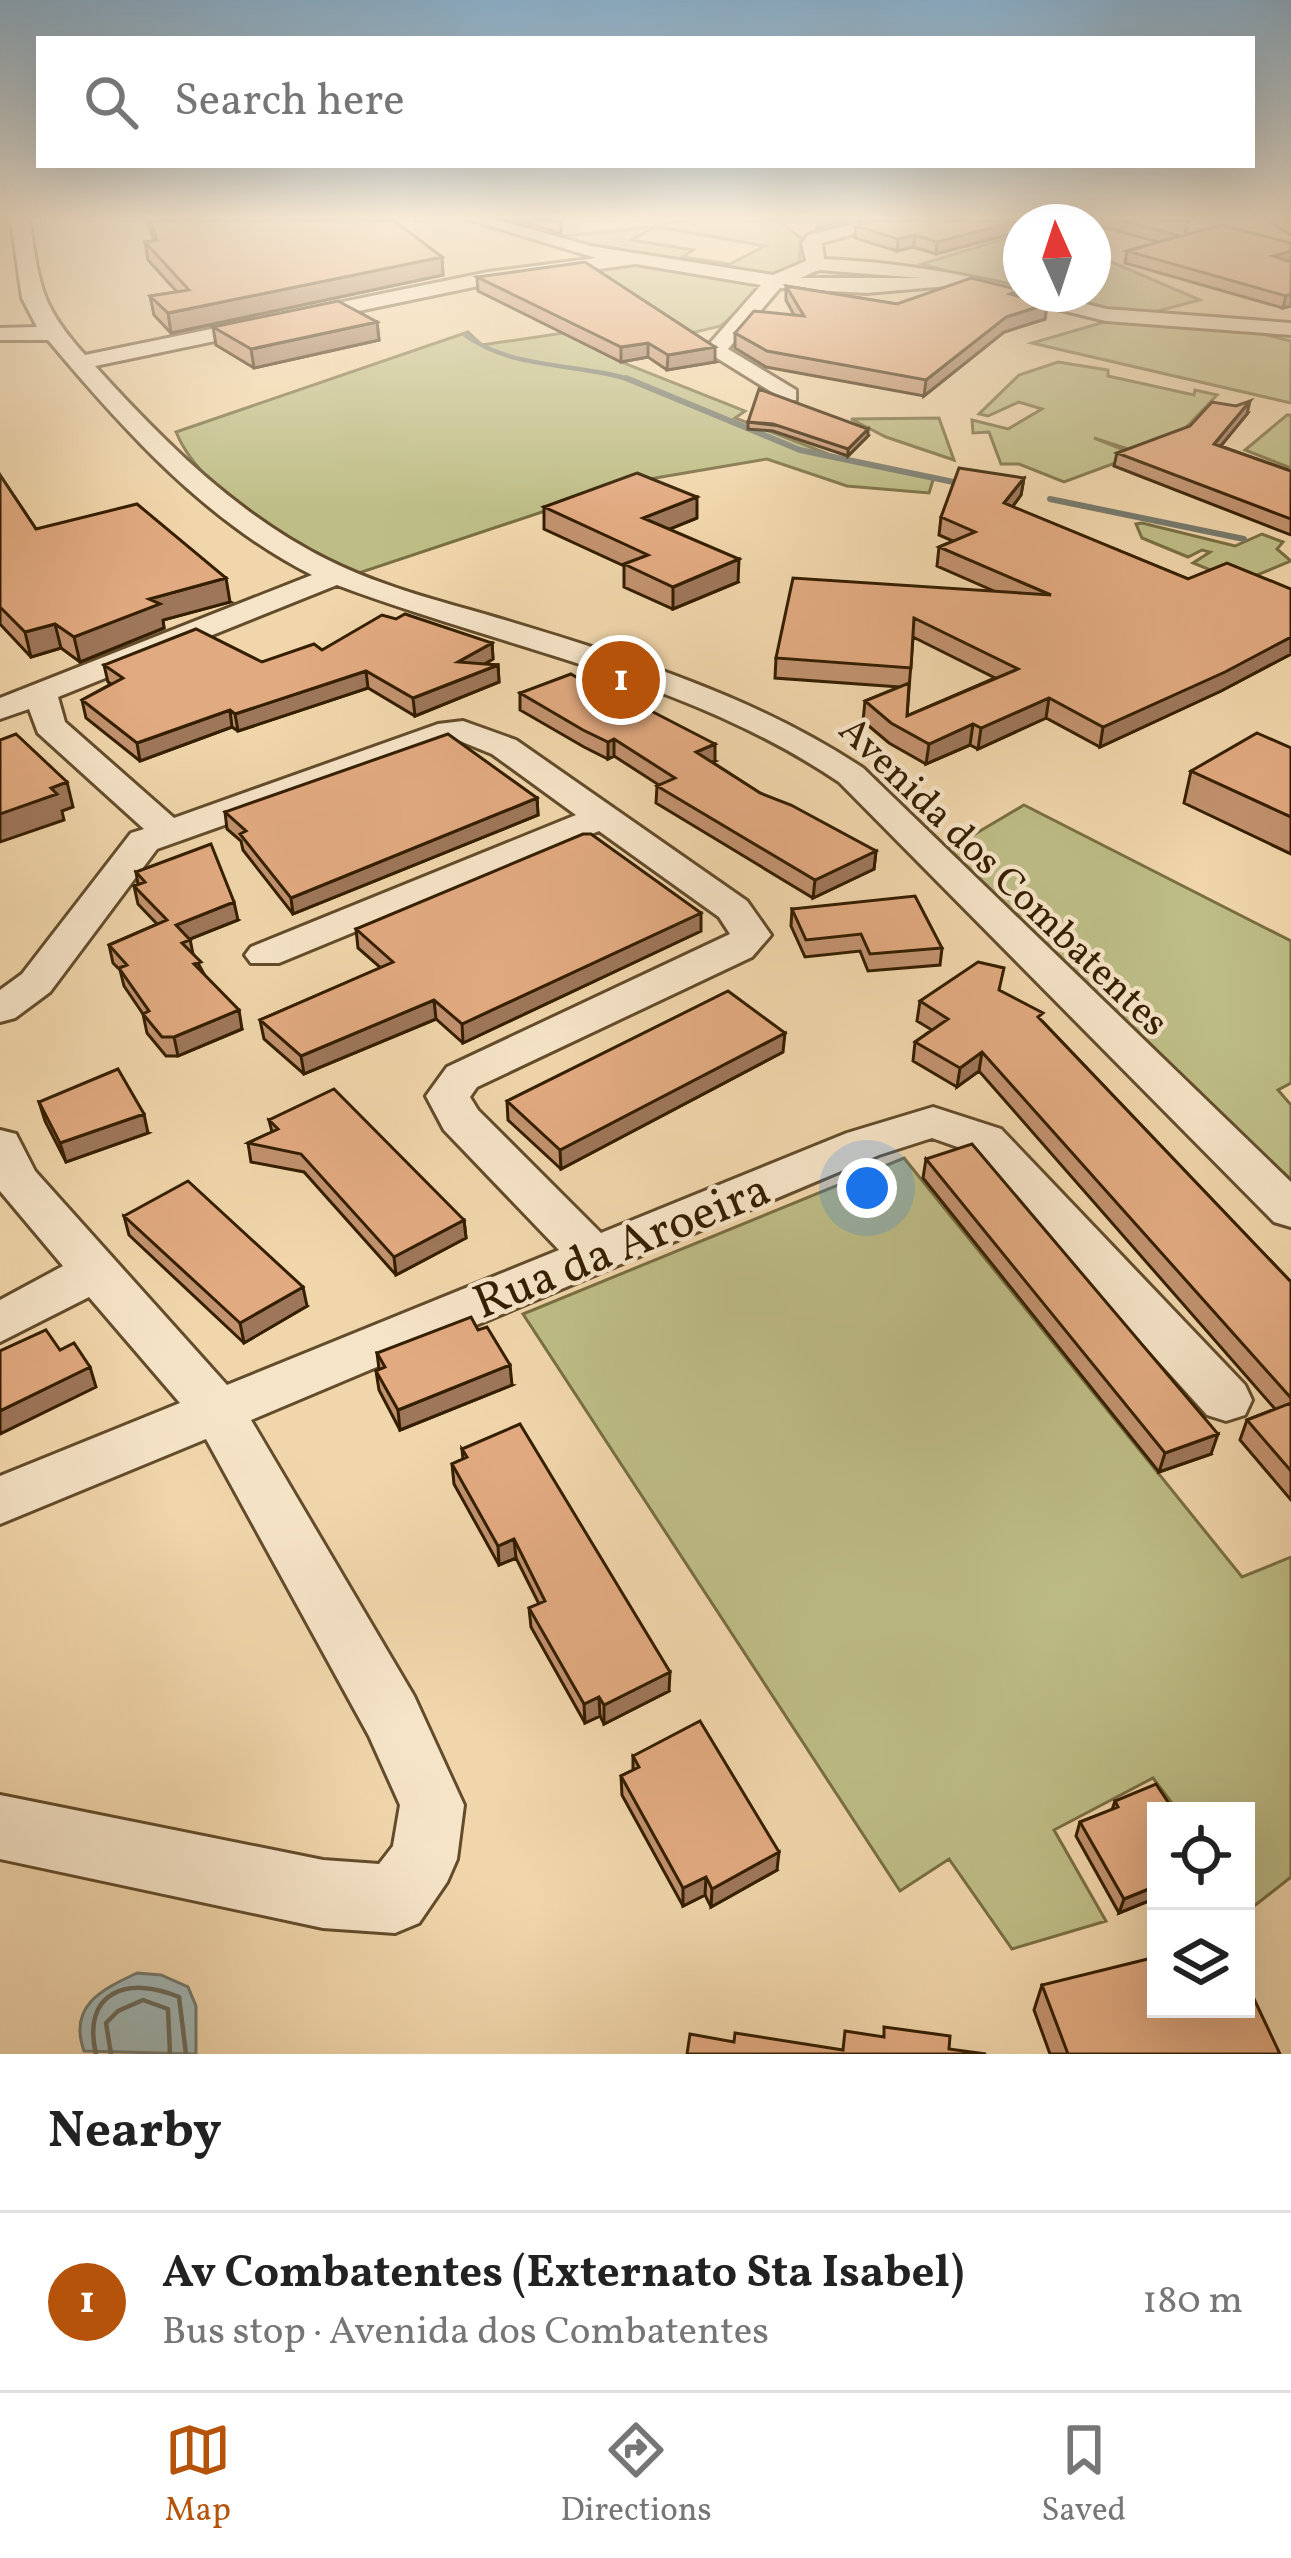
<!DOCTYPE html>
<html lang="en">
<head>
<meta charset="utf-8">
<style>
  body { margin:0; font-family:Vollkorn,serif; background:#f2f2f2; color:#222 }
  .controls { position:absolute; right:36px; bottom:36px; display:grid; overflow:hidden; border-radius:0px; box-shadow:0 12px 48px #0002 }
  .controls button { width:108px; height:108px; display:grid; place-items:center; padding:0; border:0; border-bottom:3px solid #e0e0e0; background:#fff; color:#222; font:60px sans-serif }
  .compass { position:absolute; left:1003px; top:204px; width:108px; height:108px; border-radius:50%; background:#fff; box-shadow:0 12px 48px #0002; rotate:357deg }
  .you { position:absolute; left:867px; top:1188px; width:42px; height:42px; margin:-30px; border:9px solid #fff; border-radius:50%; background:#1a73e8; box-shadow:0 0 0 18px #1a73e833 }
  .badge { display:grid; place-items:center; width:78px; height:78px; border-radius:50%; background:#b45309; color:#fff; font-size:39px; font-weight:700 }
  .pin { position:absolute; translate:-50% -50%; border:6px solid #fff; box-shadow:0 3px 12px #0006 }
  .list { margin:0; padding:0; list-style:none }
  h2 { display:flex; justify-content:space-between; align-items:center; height:156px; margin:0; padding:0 48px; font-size:51px }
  h2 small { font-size:39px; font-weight:400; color:#767676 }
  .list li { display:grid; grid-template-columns:78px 1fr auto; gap:36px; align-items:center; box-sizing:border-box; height:180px; padding:0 48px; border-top:3px solid #e0e0e0 }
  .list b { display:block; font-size:45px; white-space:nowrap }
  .list p { margin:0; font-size:39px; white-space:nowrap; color:#767676 }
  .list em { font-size:39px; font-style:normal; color:#767676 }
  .icon { flex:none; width:66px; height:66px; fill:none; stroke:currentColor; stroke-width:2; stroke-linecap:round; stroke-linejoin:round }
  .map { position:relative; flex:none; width:1291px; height:2054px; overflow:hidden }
  .search { position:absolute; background:#fff; box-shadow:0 12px 48px #0002; left:36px; right:36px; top:36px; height:132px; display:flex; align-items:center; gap:30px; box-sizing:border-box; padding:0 42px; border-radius:0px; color:#767676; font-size:45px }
  .sheet { height:336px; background:#fff }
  nav { display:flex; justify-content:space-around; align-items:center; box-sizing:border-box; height:168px; border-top:3px solid #e0e0e0; background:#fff; font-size:33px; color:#767676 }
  nav a { display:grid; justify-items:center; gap:6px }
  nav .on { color:#b45309 }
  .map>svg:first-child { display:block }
  .green { fill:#bebd86; stroke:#796e43; stroke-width:3 }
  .water { fill:#a0b6b5; stroke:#75796d; stroke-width:3 }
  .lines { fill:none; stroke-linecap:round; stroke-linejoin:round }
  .shore { stroke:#6a6a5a; stroke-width:4.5 }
  .stream-far1 { stroke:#75796d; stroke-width:4.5 }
  .stream { stroke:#75796d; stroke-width:6 }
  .minor-casing { stroke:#634c2b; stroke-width:6 }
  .major-casing { stroke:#341e00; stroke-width:6 }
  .minor { fill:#f6e4c8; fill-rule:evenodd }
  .major { fill:#e8bb76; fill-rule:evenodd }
  .wall { fill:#c2926f; stroke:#341e00; stroke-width:3; fill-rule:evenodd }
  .shaded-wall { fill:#9e775a; stroke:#341e00; stroke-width:3 }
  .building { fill:#e2aa81; stroke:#341e00; stroke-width:3 }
  .labels { text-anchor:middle; stroke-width:9; stroke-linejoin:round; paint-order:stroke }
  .far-street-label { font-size:39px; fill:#341e00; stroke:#f6e4c8 }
  .street-label { font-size:48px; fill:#341e00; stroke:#f6e4c8 }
</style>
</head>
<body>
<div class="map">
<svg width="1291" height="2054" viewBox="0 0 1291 2054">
  <rect width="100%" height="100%" fill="#f1d6ab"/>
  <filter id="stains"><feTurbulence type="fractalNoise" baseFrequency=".00167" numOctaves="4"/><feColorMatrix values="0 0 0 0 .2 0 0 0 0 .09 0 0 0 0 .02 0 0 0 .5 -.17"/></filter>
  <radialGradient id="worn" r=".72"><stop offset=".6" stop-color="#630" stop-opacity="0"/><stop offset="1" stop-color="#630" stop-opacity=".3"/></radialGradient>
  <path class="green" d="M684 220H776L801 238 799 265 770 275 550 238C583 232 613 233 647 227L653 228 632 240 693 250 683 257 730 264 765 246 652 226Z
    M1021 234V292L922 264Z
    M1093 254 1200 300 1142 315 1120 314 1026 294H1093Z
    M646 264 760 284 763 287 721 326 678 336 578 268Z
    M1111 320 1280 332 1270 336 1291 341V403L1032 343Z
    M468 332 482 345 563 333 621 362 745 411 735 418 841 459 934 477 929 493 847 486 767 459 632 482 356 574C297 545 201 494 176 432Z
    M1058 362 1108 370V376L1194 395 1195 390 1217 395 1172 442 1137 452 1094 438 1137 455 1064 482 1019 464H1001L989 432 973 433 972 420 1008 429 1042 409 1019 402 988 416 979 414 1019 375Z
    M1287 415H1291V468L1245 450Z
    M939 418 954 460 886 437 851 419Z
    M1142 523 1235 546 1262 534 1283 542 1277 549 1291 561 1240 582 1193 563 1210 552 1202 550 1188 557 1142 538 1136 524Z
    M1024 805 1291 941V1083L1278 1090 1291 1105V1181L1177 1077 948 850Z
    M904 1158 1242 1577 1291 1557V1877L1253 1907 1246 1898V1811H1178L1153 1778 1054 1830 1106 1921 1012 1949 949 1859 900 1891 523 1314Z"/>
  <path class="water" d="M137 1973 161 1975 188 1987 196 2006V2054L84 2051C68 2006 101 1990 137 1973Z"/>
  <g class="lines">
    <path class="shore" d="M96 2054C81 1992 128 1975 179 1997L186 2054
      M111 2054 106 2023 118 2011 143 2000 168 2009 170 2054"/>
    <path class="stream-far1" d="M465 335C515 371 578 362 635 381"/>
    <path class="stream" d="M626 378 800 450 963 484
      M1050 499 1244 539"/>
    <defs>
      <path id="minor" d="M11 220H29C40 285 39 304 85 355L488 272 596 258 471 220H499L590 246 773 275 806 261 802 243 808 235 872 220H903L822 243 824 259C892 262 955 272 1021 288V294H1046L1106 309 1291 323V335L1106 321 959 285 867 293 780 288 728 349 796 390V400L788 402 704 350 761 285 636 264 488 284 95 366C162 440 236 514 326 559 383 588 448 603 508 621 633 659 754 696 863 768L1291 1182V1227L1274 1222 839 782C686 679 507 649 337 585L58 697 65 722 174 818 438 724 463 721 516 740 747 901 771 935 752 957 477 1087 470 1097 478 1110 601 1233 847 1133 933 1107 1001 1129 1245 1385 1252 1400 1245 1415 1226 1421 1207 1415 969 1151 932 1138 879 1155 251 1420 414 1696 464 1805 457 1859 447 1882 419 1923 395 1933 323 1928 0 1859V1795L323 1860 379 1864 393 1846 400 1805 369 1736 206 1439 0 1524V1476L180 1403 89 1297 0 1342V1300L63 1266 0 1191V1130L16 1134 35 1171 227 1385 559 1250 444 1130 426 1096 447 1067 730 934 719 917 599 831 279 963H251L245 955 251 947 576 815 492 754 460 741 157 849 50 992 15 1018 0 1022V990L22 974 131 833 144 829 38 733 29 709 0 719V698L312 575C206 522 123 429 48 340H0V328L37 327 22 298ZM819 270 921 278H800Z"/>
      <path id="major" d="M1269 220H1291V233Z"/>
    </defs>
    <use href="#minor" class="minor-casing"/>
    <use href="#major" class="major-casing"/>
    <use href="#minor" class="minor"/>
    <use href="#major" class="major"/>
  </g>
  <path class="wall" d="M147 220H393L442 257 443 275 171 333 154 315 150 296 177 292 148 260 145 242 154 241Z
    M515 220H561V233Z
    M880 220H1064L1055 222H1021V231L936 254 913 247 897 251 855 238 856 226Z
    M1076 220H1188L1185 234 1291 243V306L1283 308 1125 263 1127 251 1158 242 1093 224V222Z
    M477 277 715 362 667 370 648 357 621 362 478 291Z
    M786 286 897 304 1020 290 1019 297 1047 304 1045 319 1004 332 924 396 766 367 735 348V333L794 315 786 300Z
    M377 322 379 340 254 368 216 345 213 327Z
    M1247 414 1220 446 1291 471V535L1114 466 1117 453Z
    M748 422 868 436 848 456 773 431 748 429Z
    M0 475 36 529 230 602 163 620 164 628 80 662 61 648 31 657 0 624Z
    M1024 478 1021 495 1012 507 1188 579 1291 589V654L1221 691 1100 747 1046 718 978 749 970 745 926 764 889 743 863 721 865 701 900 687 775 678 776 658 996 592 937 566 939 547 953 541 939 535 941 517ZM913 637 995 678 907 716Z
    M544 507 697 518 669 529 738 582 673 609 624 587V566L544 529Z
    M492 643 493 659 485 664 498 665 499 682 415 716 368 688 238 731 232 727 140 761 86 718 82 700 111 684 108 682 104 665 262 662 322 650Z
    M520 693 715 761 712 762 760 793 876 851 874 869 813 898 656 803 657 786 659 785 614 756 608 759 584 747 520 710Z
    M1291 748V854L1184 803 1191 771Z
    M537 798 538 815 293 914 243 850 241 841 227 829 225 812Z
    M136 872 238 920 190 939 193 954 204 974 242 1029 178 1056H166L147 1033 143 1014 124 986 120 970 113 963 109 945 157 924 138 904 134 886 138 884Z
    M792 909 942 948 940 965 868 971 860 951 805 957 791 926Z
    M356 929 701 931 463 1043 436 1019 304 1074 264 1039 260 1020 381 968 358 948Z
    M1000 991 1042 1021 1291 1282V1500L1240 1440 1247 1420 1275 1409 979 1071 957 1087 913 1061 915 1042 932 1030 917 1021 920 1001Z
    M783 1052 561 1169 508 1120 507 1101Z
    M39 1102 148 1133 66 1162 45 1121Z
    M269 1120 464 1220 466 1238 396 1275 304 1172 251 1162 248 1143 272 1132Z
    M926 1159 1211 1454 1159 1472 923 1178Z
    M124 1216 307 1306 244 1343 129 1235Z
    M377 1353 512 1385 400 1430 379 1390 376 1371 379 1369Z
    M462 1449 669 1691 604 1724 600 1716 585 1723 531 1627 529 1608 539 1604 516 1558 499 1565 454 1484 452 1464 463 1459Z
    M633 1756 777 1870 711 1907 705 1895 683 1906 622 1795 621 1776 633 1770Z
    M1115 1801 1156 1811V1898L1119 1913 1076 1836 1080 1822 1112 1810Z
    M1042 1985 1280 2054H1050L1034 2010Z"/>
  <path class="shaded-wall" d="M818 220H853L817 228Z
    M1021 220H1064L1055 222H1021V231L936 254 937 242Z
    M915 235 913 247 897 251 898 239Z
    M1291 251V262L1273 256Z
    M442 257 443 275 171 333 168 313Z
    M1291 294V306L1283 308 1286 296Z
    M1047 304 1045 319 1004 332 924 396 926 380 1006 317Z
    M377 322 379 340 254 368 251 349Z
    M648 343V357L621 362V347Z
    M715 347V362L667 370 668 355Z
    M1250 401 1247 414 1211 458 1214 444Z
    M868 429V436L848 456V449Z
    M1024 478 1021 495 1002 521 1004 503Z
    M697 497V518L643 540V518Z
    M739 559 738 582 673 609V587Z
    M226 578 230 602 163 620 164 628 80 662 74 637 149 599Z
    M55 624 61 648 31 657 25 632Z
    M1291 637V654L1221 691 1100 747 1103 727Z
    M492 643 493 659 459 679 458 662Z
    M498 665 499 682 415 716 413 698Z
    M366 671 368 688 238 731 235 714Z
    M1049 698 1046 718 978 749 981 728Z
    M230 710 232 727 140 761 137 743Z
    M973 724 970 745 926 764 929 744Z
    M614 739V756L608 759V742Z
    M715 744V761L695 769 696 752Z
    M67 782 73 807 62 811 64 820 0 842V814L51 788Z
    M537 798 538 815 293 914 291 898Z
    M876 851 874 869 813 898 815 880Z
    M234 902 238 920 180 943 176 925Z
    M701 913V931L463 1043 462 1024Z
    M434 1000 436 1019 304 1074 301 1056Z
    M239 1010 242 1029 178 1056 174 1037Z
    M785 1033 783 1052 561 1169 560 1150Z
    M982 1052 979 1071 957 1087 960 1068Z
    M144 1114 148 1133 66 1162 60 1143Z
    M464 1220 466 1238 396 1275 394 1257Z
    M303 1287 307 1306 244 1343 240 1323Z
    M510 1365 512 1385 400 1430 398 1410Z
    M90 1367 96 1387 0 1434V1411Z
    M1218 1434 1211 1454 1159 1472 1165 1453Z
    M514 1539 516 1558 499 1565 498 1546Z
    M670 1672 669 1691 604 1724V1705Z
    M599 1697 600 1716 585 1723 584 1704Z
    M779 1852 777 1870 711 1907 712 1889Z
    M706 1877 705 1895 683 1906V1888Z
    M1156 1886V1898L1119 1913 1124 1899Z"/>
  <path class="building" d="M150 220H393L442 257 168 313 150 296 189 290 145 242 157 240Z
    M880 220H1021L937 242 915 235 898 239 856 226Z
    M1120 220H1188L1185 235 1221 225 1291 243V251L1273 256 1291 262V294L1286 296 1127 251 1180 236Z
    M585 262 715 347 668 355 648 343 621 347 477 277Z
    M971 278 1020 290 1010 294 1047 304 1006 317 926 380 767 351 735 333 754 311 804 316 786 286 897 304Z
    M338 301 377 322 251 349 213 327Z
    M759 389 868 429 848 449 773 424 748 422Z
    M1250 401 1214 444 1291 471V519L1117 453 1190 426 1212 402 1236 406Z
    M959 468 1024 478 1004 503 1188 579 1227 563 1291 589V637L1225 672 1103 727 1049 698 981 728 973 724 929 744 891 723 865 701 909 683 907 716 1018 669 914 618 911 668 776 658 793 578 1051 595 939 547 975 532 941 517Z
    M637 473 697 497 643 518 739 559 673 587 624 564 648 555 544 507Z
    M0 475 36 529 137 504 226 578 149 599 160 604 74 637 55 624 25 632 0 607Z
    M405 614 492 643 458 662 498 665 413 698 366 671 235 714 230 710 137 743 82 700 123 678 104 665 196 629 262 662 314 644 322 650 382 615 396 619Z
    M571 674 590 685 597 683 715 744 696 752 760 793 791 805 876 851 815 880 657 786 675 778 614 739 608 742 583 730 520 693Z
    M1257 733 1291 748V817L1191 771Z
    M16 734 67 782 51 788 57 794 0 814V740Z
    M448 734 537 798 291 898 240 834 246 831 225 812Z
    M583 834H591L701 913 462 1024 434 1000 301 1056 260 1020 393 962 356 929Z
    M211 844 234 902 176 925 190 940 182 943 201 962 194 964 239 1010 174 1037H162L143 1014 149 1011 119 968 127 965 109 945 167 920 134 886 145 882 136 872Z
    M915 896 942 948 870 954 861 934 806 940 792 909Z
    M978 962 1004 968 999 990 1043 1013 1038 1017 1291 1282V1398L982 1052 960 1068 915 1042 948 1019 920 1001Z
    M728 991 785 1033 560 1150 507 1101Z
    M118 1069 144 1114 60 1143 39 1102Z
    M334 1089 464 1220 394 1257 301 1154 248 1143 278 1129 269 1120Z
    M972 1144 1218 1434 1165 1453 926 1159Z
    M188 1181 303 1287 240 1323 124 1216Z
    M471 1317 478 1330 487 1327 510 1365 398 1410 376 1371 385 1367 377 1353Z
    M46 1330 60 1350 74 1343 90 1367 0 1411V1351Z
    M1291 1403V1471L1247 1420Z
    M520 1424 670 1672 604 1705 599 1697 584 1704 529 1608 545 1601 514 1539 498 1546 452 1464 467 1457 462 1449Z
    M700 1721 779 1852 712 1889 706 1877 683 1888 621 1776 639 1767 633 1756Z
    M1156 1784 1174 1811H1156V1886L1124 1899 1080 1822 1118 1807 1115 1801Z
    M1156 1957V2009H1246V1982L1280 2054H1068L1042 1985Z
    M884 2027 950 2036 949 2049 986 2054H687L690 2034 734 2042 735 2033 843 2050 845 2031 884 2037Z"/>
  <linearGradient id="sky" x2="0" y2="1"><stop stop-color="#8bb5d4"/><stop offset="0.43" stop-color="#f9edd9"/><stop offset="1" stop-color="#f9edd9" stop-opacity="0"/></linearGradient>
  <rect width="1291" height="507" fill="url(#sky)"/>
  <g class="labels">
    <g class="far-street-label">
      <text transform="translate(1005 875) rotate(44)" y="14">Avenida dos Combatentes</text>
    </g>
    <g class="street-label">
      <text transform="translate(621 1244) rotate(-22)" y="17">Rua da Aroeira</text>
    </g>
  </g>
  <rect width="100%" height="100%" filter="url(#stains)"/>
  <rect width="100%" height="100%" fill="url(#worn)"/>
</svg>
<div class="controls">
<button><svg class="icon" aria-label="locate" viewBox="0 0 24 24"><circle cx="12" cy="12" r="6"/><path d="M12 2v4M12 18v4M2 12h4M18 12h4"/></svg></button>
<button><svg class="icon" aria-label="layers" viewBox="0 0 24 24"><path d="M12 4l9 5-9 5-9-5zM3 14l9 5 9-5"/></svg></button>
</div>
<svg class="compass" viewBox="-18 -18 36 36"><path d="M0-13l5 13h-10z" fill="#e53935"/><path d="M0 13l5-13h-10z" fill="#767676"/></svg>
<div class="you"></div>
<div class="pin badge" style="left:621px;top:680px">1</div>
<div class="search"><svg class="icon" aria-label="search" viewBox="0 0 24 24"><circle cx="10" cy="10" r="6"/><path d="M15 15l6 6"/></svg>Search here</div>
</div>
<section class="sheet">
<h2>Nearby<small></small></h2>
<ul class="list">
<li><span class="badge">1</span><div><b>Av Combatentes (Externato Sta Isabel)</b><p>Bus stop · Avenida dos Combatentes</p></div><em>180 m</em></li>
</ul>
</section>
<nav>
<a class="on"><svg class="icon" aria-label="map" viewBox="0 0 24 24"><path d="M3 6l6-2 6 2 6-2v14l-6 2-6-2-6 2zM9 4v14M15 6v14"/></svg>Map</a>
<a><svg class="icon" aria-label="directions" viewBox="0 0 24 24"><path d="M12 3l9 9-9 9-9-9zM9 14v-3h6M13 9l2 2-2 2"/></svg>Directions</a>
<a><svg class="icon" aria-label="saved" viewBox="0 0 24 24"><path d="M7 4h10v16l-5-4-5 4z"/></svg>Saved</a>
</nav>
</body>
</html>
